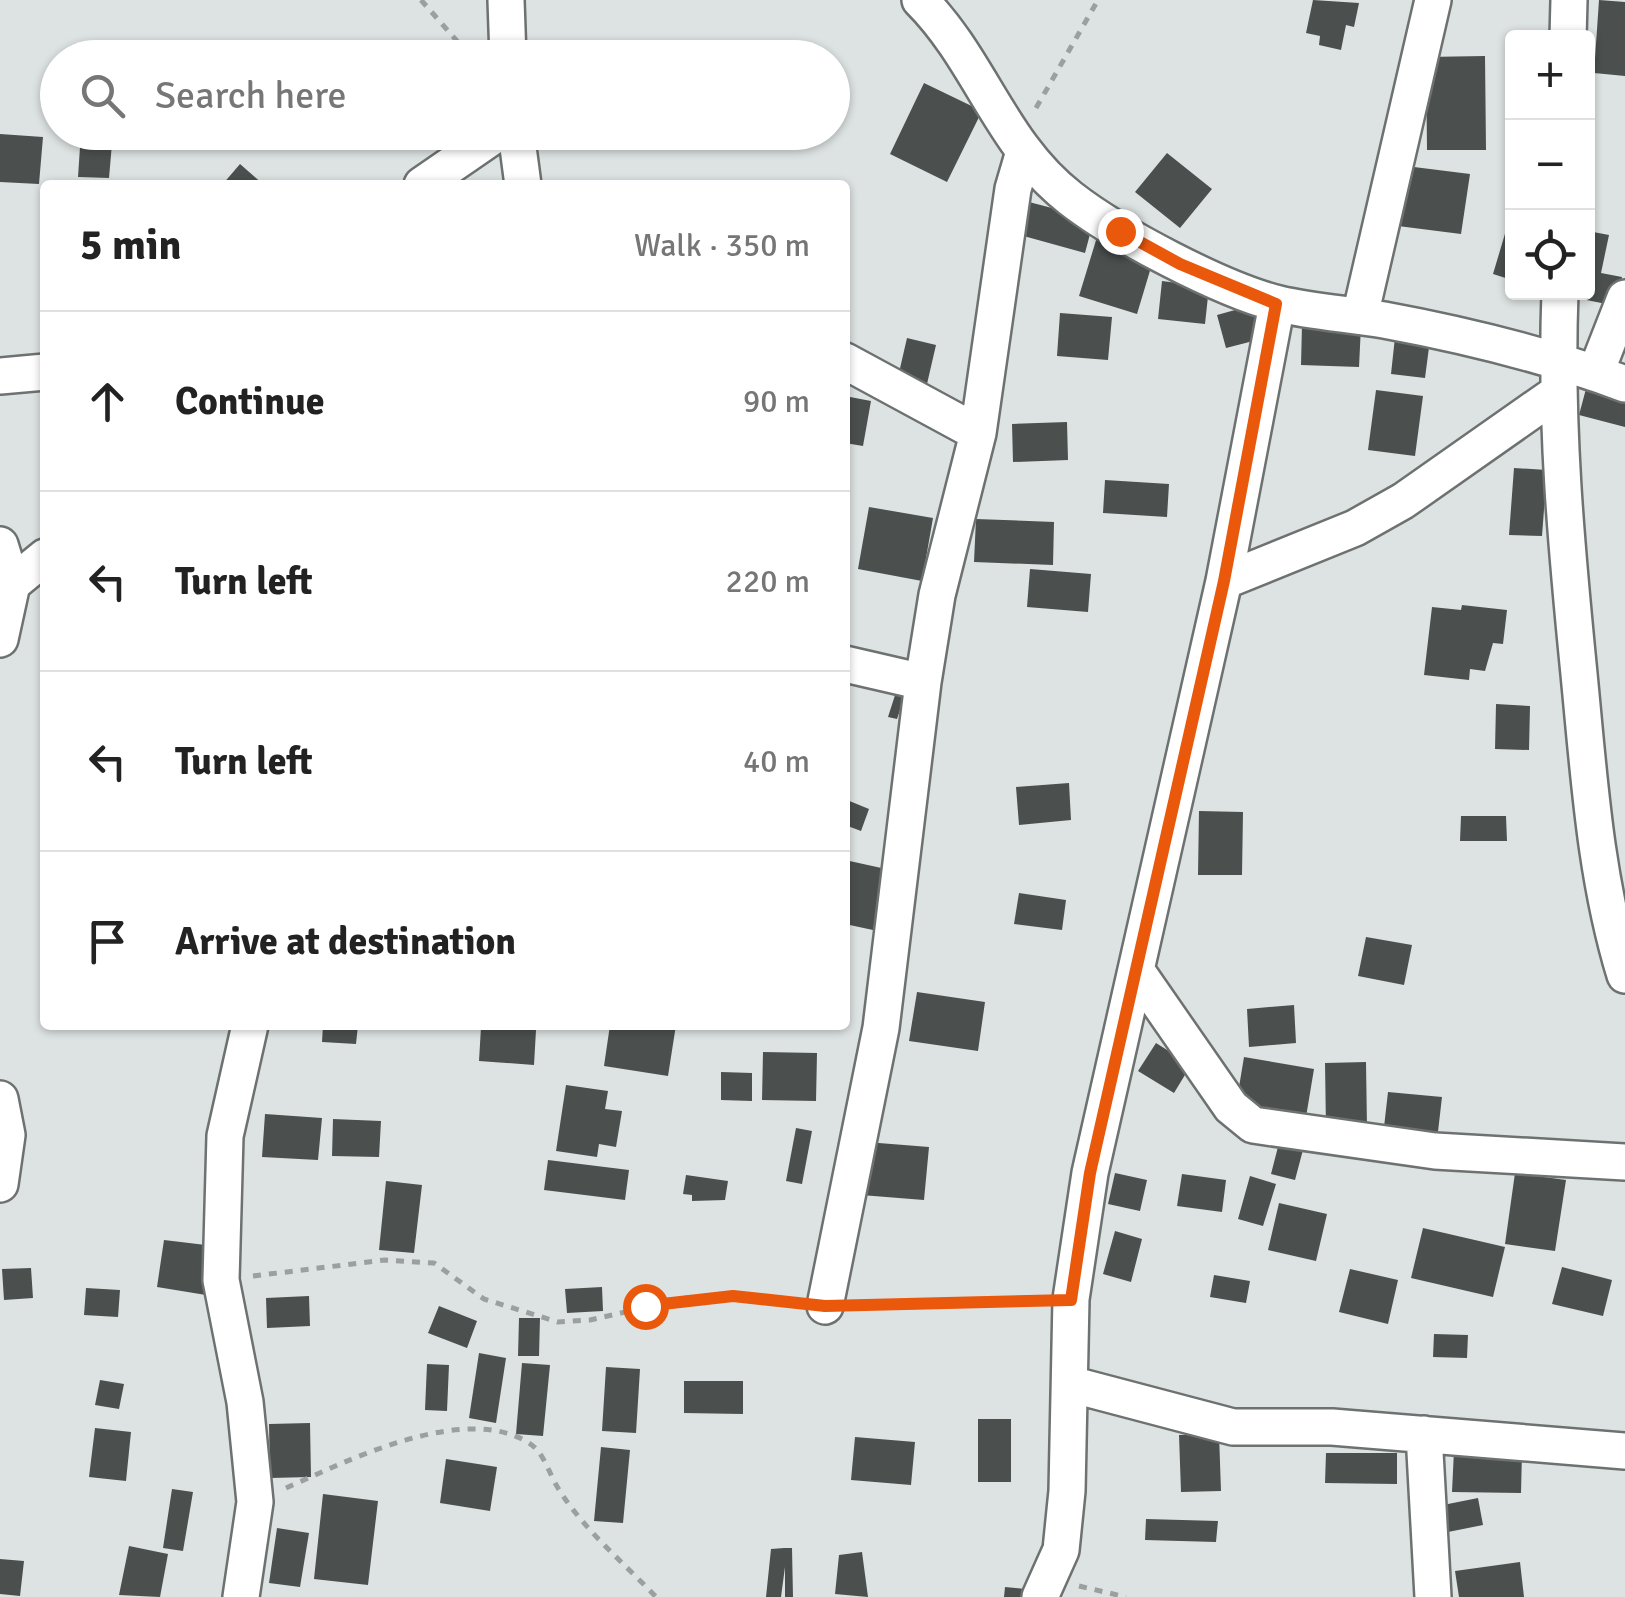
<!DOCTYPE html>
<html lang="en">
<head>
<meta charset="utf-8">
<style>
  body { margin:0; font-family:Signika,sans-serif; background:#f2f2f2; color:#222 }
  .controls { position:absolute; right:30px; top:30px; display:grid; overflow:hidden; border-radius:10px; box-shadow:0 2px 8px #0004 }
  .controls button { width:90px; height:90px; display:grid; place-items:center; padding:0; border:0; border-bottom:2px solid #e0e0e0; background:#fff; color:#222; font:50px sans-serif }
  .stop { position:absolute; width:30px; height:30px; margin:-22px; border:8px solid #ea580c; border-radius:50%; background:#fff }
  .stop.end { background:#ea580c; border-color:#fff; box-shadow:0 2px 10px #0008 }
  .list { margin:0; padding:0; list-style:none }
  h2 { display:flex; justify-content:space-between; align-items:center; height:130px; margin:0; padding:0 40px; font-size:42px }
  h2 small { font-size:32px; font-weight:400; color:#767676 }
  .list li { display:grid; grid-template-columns:65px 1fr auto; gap:30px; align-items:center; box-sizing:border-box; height:180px; padding:0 40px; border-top:2px solid #e0e0e0 }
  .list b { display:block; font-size:38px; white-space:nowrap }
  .list em { font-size:32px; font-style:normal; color:#767676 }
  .icon { flex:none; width:55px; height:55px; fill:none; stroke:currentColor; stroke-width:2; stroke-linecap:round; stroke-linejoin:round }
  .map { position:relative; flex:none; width:1625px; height:1597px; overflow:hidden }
  .search { position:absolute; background:#fff; box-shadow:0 2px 8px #0004; left:40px; top:40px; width:810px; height:110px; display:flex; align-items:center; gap:25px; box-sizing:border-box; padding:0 35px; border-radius:55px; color:#767676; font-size:38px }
  .panel { position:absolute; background:#fff; box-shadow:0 2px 8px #0004; left:40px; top:180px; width:810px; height:850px; border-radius:10px }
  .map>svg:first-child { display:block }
  .building { fill:#4b504f }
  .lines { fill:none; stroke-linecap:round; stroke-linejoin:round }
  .minor-casing { stroke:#6d7271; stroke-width:40 }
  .path { stroke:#9ba09f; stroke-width:5; stroke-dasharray:8 8; stroke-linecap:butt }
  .minor { stroke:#fff; stroke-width:35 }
  .route { stroke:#ea580c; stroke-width:12 }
</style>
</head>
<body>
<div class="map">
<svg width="1625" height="1597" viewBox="0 0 1625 1597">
  <rect width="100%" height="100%" fill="#dde3e2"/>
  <path class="building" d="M1313 0 1359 3 1354 27 1346 25 1341 50 1319 45 1320 36 1306 33Z
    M1599 0 1625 2V76L1594 73Z
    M1485 56 1486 150H1427L1426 57Z
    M924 83 982 111 947 182 890 154Z
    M81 132H113L109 178 78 177Z
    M0 134 43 137 39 184 0 182Z
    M1167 153 1212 189 1180 228 1135 192Z
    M240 164 264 185H222Z
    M1406 166 1470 174 1461 234 1398 226Z
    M1029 202 1094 219 1085 253 1020 235Z
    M1507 227 1512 229V280L1493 274Z
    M1588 231 1609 235 1601 273 1622 277 1616 306 1567 296 1568 292H1588Z
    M1097 237 1155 254 1137 314 1079 296Z
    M1162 281 1209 287 1205 324 1158 319Z
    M1253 305 1261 339 1226 348 1217 315Z
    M1060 313 1112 317 1108 360 1057 356Z
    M1302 324 1361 326 1359 367 1301 365Z
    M1396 328 1431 332 1425 378 1391 374Z
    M907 338 936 345 927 384 898 377Z
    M1587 385 1625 395V427L1579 415Z
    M1376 390 1423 396 1415 456 1368 450Z
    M845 396 871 401 863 446 845 443Z
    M1067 422 1068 460 1013 462 1012 424Z
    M1514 468 1547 470 1542 536 1509 535Z
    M1105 480 1169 484 1167 517 1103 513Z
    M869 507 933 518 922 581 858 569Z
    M976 519 1054 522 1053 565 974 562Z
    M1030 569 1091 574 1088 612 1027 607Z
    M1462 605 1507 610 1503 644 1493 643 1485 671 1470 669 1469 680 1424 675 1432 607 1461 610Z
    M896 692 905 695 897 719 888 717Z
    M1496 704 1530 706 1529 750 1495 749Z
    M1069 783 1071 820 1019 825 1016 787Z
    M847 800 869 809 861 831 845 825Z
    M1199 811 1243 812 1242 875H1198Z
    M1461 816H1506L1507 841H1460Z
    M845 860 886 869 873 930 845 924Z
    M1019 893 1066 900 1062 930 1014 924Z
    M1366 937 1412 945 1404 985 1358 976Z
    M917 992 985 1002 978 1051 909 1041Z
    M1294 1005 1296 1043 1249 1047 1247 1009Z
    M323 1025H358L356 1044 322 1042Z
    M610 1025H676L668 1076 604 1066Z
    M481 1027 536 1030 534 1065 479 1061Z
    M1156 1043 1191 1065 1174 1093 1138 1071Z
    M763 1052 817 1053 816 1101 762 1100Z
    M1244 1057 1314 1069 1306 1117 1236 1105Z
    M1366 1062 1367 1128 1326 1129 1325 1063Z
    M721 1072 752 1073V1101L721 1100Z
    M566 1085 608 1091 605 1109 622 1111 616 1147 599 1144 597 1157 556 1151Z
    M1388 1092 1442 1097 1436 1149 1383 1136Z
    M265 1114 322 1118 318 1160 262 1157Z
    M333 1119 381 1121 379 1157 332 1156Z
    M796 1128 812 1131 802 1184 786 1181Z
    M1280 1139 1304 1146 1295 1180 1271 1174Z
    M866 1142 929 1147 924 1200 861 1195Z
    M548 1160 629 1170 625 1200 544 1190Z
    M1115 1173 1147 1180 1140 1211 1108 1204Z
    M1515 1173 1566 1180 1555 1251 1505 1244Z
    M1182 1174 1226 1180 1222 1212 1177 1206Z
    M686 1175 728 1181 725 1200 692 1201V1195L683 1194Z
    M1250 1176 1276 1184 1263 1226 1238 1219Z
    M386 1181 422 1185 414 1253 379 1250Z
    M1279 1203 1327 1214 1316 1261 1268 1250Z
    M1423 1228 1505 1247 1493 1297 1411 1278Z
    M1115 1231 1142 1239 1131 1282 1103 1274Z
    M164 1240 214 1246 206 1295 157 1287Z
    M1562 1267 1612 1280 1603 1316 1552 1304Z
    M31 1268 33 1298 4 1300 2 1269Z
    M1350 1269 1398 1280 1388 1324 1339 1312Z
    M1214 1275 1250 1281 1246 1303 1210 1297Z
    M602 1287 603 1311 567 1313 565 1289Z
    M86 1288 120 1290 118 1317 84 1315Z
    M309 1296 310 1326 267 1328 266 1298Z
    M439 1306 477 1321 467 1348 428 1333Z
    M519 1318H540L539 1356H518Z
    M1434 1334 1468 1335 1467 1358 1433 1357Z
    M479 1353 506 1358 496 1423 469 1418Z
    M522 1363 550 1365 543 1436 516 1434Z
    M427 1364 449 1365 447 1411 425 1410Z
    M606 1367 640 1369 636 1433 602 1431Z
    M100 1380 124 1384 119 1409 95 1405Z
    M684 1381H743V1414L684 1413Z
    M978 1419H1011V1482H978Z
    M310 1423 311 1477 270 1478 269 1424Z
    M95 1428 131 1432 126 1481 89 1477Z
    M1219 1434 1221 1491 1181 1492 1179 1435Z
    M855 1437 915 1442 911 1485 851 1480Z
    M601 1447 630 1450 623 1523 594 1521Z
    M1454 1450 1522 1452 1521 1493 1452 1492Z
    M1326 1453H1397V1484L1325 1483Z
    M446 1459 497 1467 490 1511 440 1503Z
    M172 1489 193 1492 183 1551 163 1548Z
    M323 1494 378 1501 368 1585 314 1579Z
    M1478 1498 1483 1525 1438 1534 1433 1507Z
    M1146 1519 1218 1521 1216 1542 1145 1540Z
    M277 1528 309 1533 300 1587 269 1583Z
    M129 1546 168 1554 160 1597 119 1595Z
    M784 1548H792L793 1597H785V1567L781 1597H766L771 1549Z
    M862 1552 868 1597 835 1594 839 1555Z
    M0 1559 24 1561 20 1596 0 1594Z
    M1520 1562 1524 1597H1459L1455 1571Z
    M1005 1587 1025 1589 1024 1597H1004Z"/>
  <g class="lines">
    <defs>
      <path id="minor" d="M506 0 508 58
        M920 0C980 60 1001 145 1070 198 1116 234 1222 290 1279 304 1313 312 1349 314 1384 320 1465 335 1547 355 1625 384
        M1568 38 1569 0
        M516 132 523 185
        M422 185 499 132
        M1560 292C1555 424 1566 543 1579 674 1589 776 1595 877 1625 975
        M1360 316 1433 0
        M845 361 978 433
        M1596 372 1625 298
        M0 376 45 372
        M0 545 12 584 0 639
        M1224 581 1355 528 1403 501 1557 393
        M12 584 45 557
        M845 664 923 682
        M1136 970 1231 1107 1253 1125 1435 1151 1625 1162
        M0 1099 7 1135 0 1184
        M825 1306 881 1028 923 682 937 595 978 433 1013 189 1023 155
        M1070 1384 1233 1427H1332L1625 1451
        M1424 1434 1433 1597
        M241 1597 255 1502 245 1402 221 1280 225 1136 250 1025
        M1040 1597 1061 1550 1067 1491 1071 1299 1090 1173 1224 581 1277 304"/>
    </defs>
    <use href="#minor" class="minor-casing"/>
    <path class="path" d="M421 0 472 58
      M1036 108 1098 0
      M253 1276 385 1260 434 1263 484 1299 558 1322 590 1320 687 1298 733 1296 793 1302
      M859 1305 1038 1300
      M286 1488C347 1461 464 1402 529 1443 544 1452 549 1474 558 1488 583 1529 623 1562 656 1597
      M1079 1586 1126 1597"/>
    <use href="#minor" class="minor"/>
  </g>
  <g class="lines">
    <path class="route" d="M645 1306 733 1296 825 1306 1071 1300 1090 1173 1224 581 1276 304 1180 264 1120 231"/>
  </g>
</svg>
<div class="controls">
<button>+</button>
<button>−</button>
<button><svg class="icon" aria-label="locate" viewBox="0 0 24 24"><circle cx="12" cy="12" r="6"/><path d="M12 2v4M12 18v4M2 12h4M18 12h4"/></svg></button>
</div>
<div class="stop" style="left:645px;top:1306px"></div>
<div class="stop end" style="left:1120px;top:231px"></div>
<div class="search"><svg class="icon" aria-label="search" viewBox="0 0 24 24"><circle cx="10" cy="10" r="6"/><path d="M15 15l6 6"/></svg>Search here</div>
<section class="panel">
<h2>5 min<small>Walk · 350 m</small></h2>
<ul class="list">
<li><svg class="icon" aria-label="ahead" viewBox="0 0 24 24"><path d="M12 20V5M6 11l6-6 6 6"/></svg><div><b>Continue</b></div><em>90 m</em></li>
<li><svg class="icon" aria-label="left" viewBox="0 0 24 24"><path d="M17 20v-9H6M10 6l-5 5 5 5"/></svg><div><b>Turn left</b></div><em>220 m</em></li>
<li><svg class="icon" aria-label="left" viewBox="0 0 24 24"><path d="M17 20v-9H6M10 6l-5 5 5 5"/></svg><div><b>Turn left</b></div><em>40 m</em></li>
<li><svg class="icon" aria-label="arrive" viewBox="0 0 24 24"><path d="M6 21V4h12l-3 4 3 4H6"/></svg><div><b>Arrive at destination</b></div></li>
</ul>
</section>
</div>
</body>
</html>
